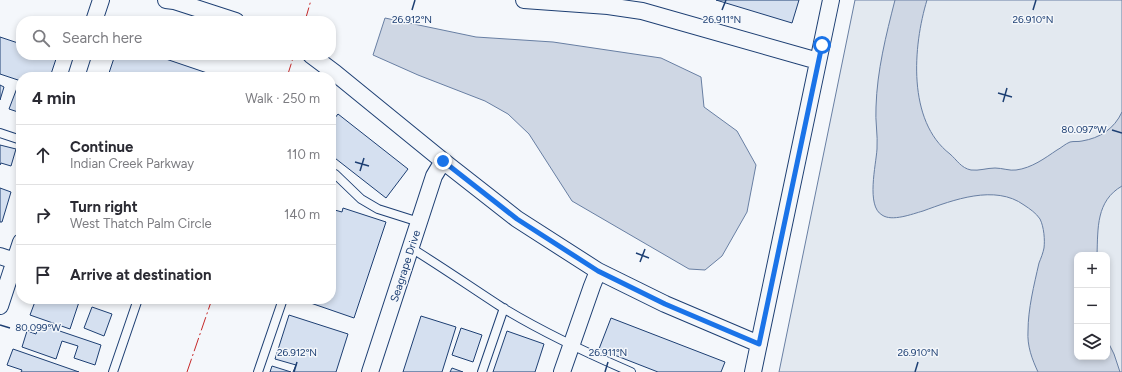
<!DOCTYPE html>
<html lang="en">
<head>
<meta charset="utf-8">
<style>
  body { margin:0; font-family:Figtree,sans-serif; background:#f7f7f7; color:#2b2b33 }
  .controls { position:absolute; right:12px; bottom:12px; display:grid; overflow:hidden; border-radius:8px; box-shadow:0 2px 6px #0003 }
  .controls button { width:36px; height:36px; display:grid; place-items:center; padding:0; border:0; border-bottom:1px solid #e1e1e2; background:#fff; color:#2b2b33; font:20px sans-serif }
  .stop { position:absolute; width:12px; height:12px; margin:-9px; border:3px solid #1a73e8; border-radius:50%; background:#fff }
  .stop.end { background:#1a73e8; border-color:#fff; box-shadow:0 1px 4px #0008 }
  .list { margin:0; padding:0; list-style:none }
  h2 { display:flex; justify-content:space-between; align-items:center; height:52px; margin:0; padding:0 16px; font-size:17px }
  h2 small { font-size:13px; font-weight:400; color:#7c7c81 }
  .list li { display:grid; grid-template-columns:26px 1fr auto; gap:12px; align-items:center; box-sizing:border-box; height:60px; padding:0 16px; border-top:1px solid #e1e1e2 }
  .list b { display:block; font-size:15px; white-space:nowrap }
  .list p { margin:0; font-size:13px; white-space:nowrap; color:#7c7c81 }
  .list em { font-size:13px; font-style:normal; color:#7c7c81 }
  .icon { flex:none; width:22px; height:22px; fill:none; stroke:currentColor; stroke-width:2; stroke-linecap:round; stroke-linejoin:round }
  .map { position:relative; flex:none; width:1122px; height:372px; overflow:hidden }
  .search { position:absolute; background:#fff; box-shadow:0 2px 6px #0003; left:16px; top:16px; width:320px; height:44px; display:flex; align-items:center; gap:10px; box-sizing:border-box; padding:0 14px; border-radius:16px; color:#7c7c81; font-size:15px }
  .panel { position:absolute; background:#fff; box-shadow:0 2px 6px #0003; left:16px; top:72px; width:320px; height:232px; border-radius:16px }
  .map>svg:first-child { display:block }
  .green { fill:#e3e9f0; stroke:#687fa3; fill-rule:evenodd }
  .water { fill:#cfd7e4; stroke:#687fa3 }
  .building { fill:#d5e0f0; stroke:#1d3f73 }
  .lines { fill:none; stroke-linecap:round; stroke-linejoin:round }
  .service-casing { stroke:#1d3f73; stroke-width:10 }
  .minor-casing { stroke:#1d3f73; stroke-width:18 }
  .service { stroke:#f4f7fb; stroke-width:8 }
  .minor { stroke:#f4f7fb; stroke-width:16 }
  .power { stroke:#c62828; stroke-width:1; stroke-dasharray:14 3 2 3; stroke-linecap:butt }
  .route { stroke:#1a73e8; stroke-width:5 }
  .ticks { fill:none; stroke:#1d3f73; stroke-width:1.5 }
  .labels { text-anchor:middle; stroke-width:3; stroke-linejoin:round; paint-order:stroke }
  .street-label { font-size:11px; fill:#1d3f73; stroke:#f4f7fb }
  .ticks-label { font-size:10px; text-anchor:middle; fill:#1d3f73; stroke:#f4f7fb; stroke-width:3; stroke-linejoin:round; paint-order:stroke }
</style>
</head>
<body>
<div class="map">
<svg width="1122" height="372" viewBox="0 0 1122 372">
  <rect width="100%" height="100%" fill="#f4f7fb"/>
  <path class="green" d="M855 0H1122V372H779ZM1077 255H1107V357H1077Z"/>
  <path class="water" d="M895 0H927C913 46 907 121 950 154 957 160 961 168 971 170 979 171 987 168 995 168 1002 168 1010 171 1016 170 1032 168 1045 158 1057 150 1061 148 1065 144 1070 142 1074 141 1078 142 1082 141 1100 138 1114 129 1122 112V186C1096 201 1098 228 1097 255H1077V357H1107V340L1114 354 1120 372H1038C1032 359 1027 346 1028 331 1028 309 1034 285 1039 263 1041 258 1043 253 1044 248 1045 240 1044 227 1040 219 1036 213 1030 209 1024 205 995 184 953 200 923 211 912 214 892 222 882 215 866 206 876 165 877 149 878 135 875 121 876 107 877 71 886 35 895 0Z
    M385 18 476 37 553 42 661 58 701 77 704 107 737 131 756 165 747 212 722 256 705 270 689 269 572 201 529 134 508 114 485 101 418 75 373 55Z"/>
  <path class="building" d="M716 0H799L792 23Z
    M0 37 21 44V55L57 56 50 77H21V81L0 74Z
    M115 55H154L216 76V77H120L109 73Z
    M0 85 4 87 0 100Z
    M17 88 21 89V113L9 109Z
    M338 114 408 169 386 198 331 155V123Z
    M0 145 16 149 11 166 1 163 0 165Z
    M0 188 11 192 2 222H0Z
    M343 208 386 222 354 318 299 299H331V260L333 255 331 254V209L342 212Z
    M36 299H69L79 302 70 329 30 315Z
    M92 307 112 314 104 336 84 328Z
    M289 315 348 334 336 372H293L296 365 275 359Z
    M421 316 456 327 442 372H403Z
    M611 318 725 362 721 372H658L599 349Z
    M39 324 101 345 95 365 74 358 78 346 62 341 56 359 22 347 27 331 36 334Z
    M461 328 482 335 473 362 452 355Z
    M507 331 544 344 535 372H493Z
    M13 349 79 372H21L22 370 7 365Z
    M272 366 291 372H270Z
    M452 368 463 372H450Z"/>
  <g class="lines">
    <defs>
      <path id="service" d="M0 133 21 140
        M331 173 335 174 361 199 378 209 419 222
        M411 248C442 267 472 288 503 308 544 333 587 353 631 372
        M113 372 138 299
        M258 372 283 299
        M482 372 504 308"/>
      <path id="minor" d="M166 0 174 1 236 21
        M524 0 608 6 642 11 818 61
        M94 21 101 0
        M311 55 335 73 443 161 517 219 598 271 665 304 759 344
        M76 77 83 55
        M0 256 15 261
        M0 306 21 242
        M370 372 434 176 443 161
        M562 372 592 286 598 271
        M753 372 831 0"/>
    </defs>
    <use href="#service" class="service-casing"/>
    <use href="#minor" class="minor-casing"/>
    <use href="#service" class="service"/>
    <use href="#minor" class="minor"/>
    <path class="power" d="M305 21 311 0
      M287 77 294 55
      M187 372 212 299"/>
  </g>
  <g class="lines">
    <path class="route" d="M443 161 517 219 598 271 665 304 759 344 822 45"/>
  </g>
  <path class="ticks" d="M412 10 415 0M722 10 726 0M1033 10 1036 0M998 93 1012 97M1003 102 1007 88M1112 130 1122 133M355 162 369 166M360 171 364 158M636 253 649 258M640 262 645 249M0 325 10 328M294 372 297 362M605 372 608 362M915 372 918 362"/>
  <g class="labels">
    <g class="street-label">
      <text transform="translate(405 266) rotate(-72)" y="4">Seagrape Drive</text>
    </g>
  </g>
  <g class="ticks-label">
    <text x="412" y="23">26.912°N</text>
    <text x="722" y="23">26.911°N</text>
    <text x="1033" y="23">26.910°N</text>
    <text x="1084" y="133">80.097°W</text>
    <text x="38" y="331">80.099°W</text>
    <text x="297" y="356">26.912°N</text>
    <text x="608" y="356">26.911°N</text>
    <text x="918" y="356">26.910°N</text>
  </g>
</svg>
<div class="controls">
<button>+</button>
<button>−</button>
<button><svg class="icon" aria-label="layers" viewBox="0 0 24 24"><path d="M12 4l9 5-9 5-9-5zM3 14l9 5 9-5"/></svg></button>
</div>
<div class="stop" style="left:822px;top:45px"></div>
<div class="stop end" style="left:443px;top:161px"></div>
<div class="search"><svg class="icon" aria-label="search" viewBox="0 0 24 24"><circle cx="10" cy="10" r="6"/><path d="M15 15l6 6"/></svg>Search here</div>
<section class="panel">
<h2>4 min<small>Walk · 250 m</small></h2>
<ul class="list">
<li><svg class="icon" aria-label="ahead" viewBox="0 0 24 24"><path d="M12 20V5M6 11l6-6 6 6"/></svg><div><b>Continue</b><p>Indian Creek Parkway</p></div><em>110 m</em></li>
<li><svg class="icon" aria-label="right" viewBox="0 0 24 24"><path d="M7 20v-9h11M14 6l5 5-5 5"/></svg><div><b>Turn right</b><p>West Thatch Palm Circle</p></div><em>140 m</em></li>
<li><svg class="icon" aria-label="arrive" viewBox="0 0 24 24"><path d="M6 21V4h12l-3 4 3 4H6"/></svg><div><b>Arrive at destination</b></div></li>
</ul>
</section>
</div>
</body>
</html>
